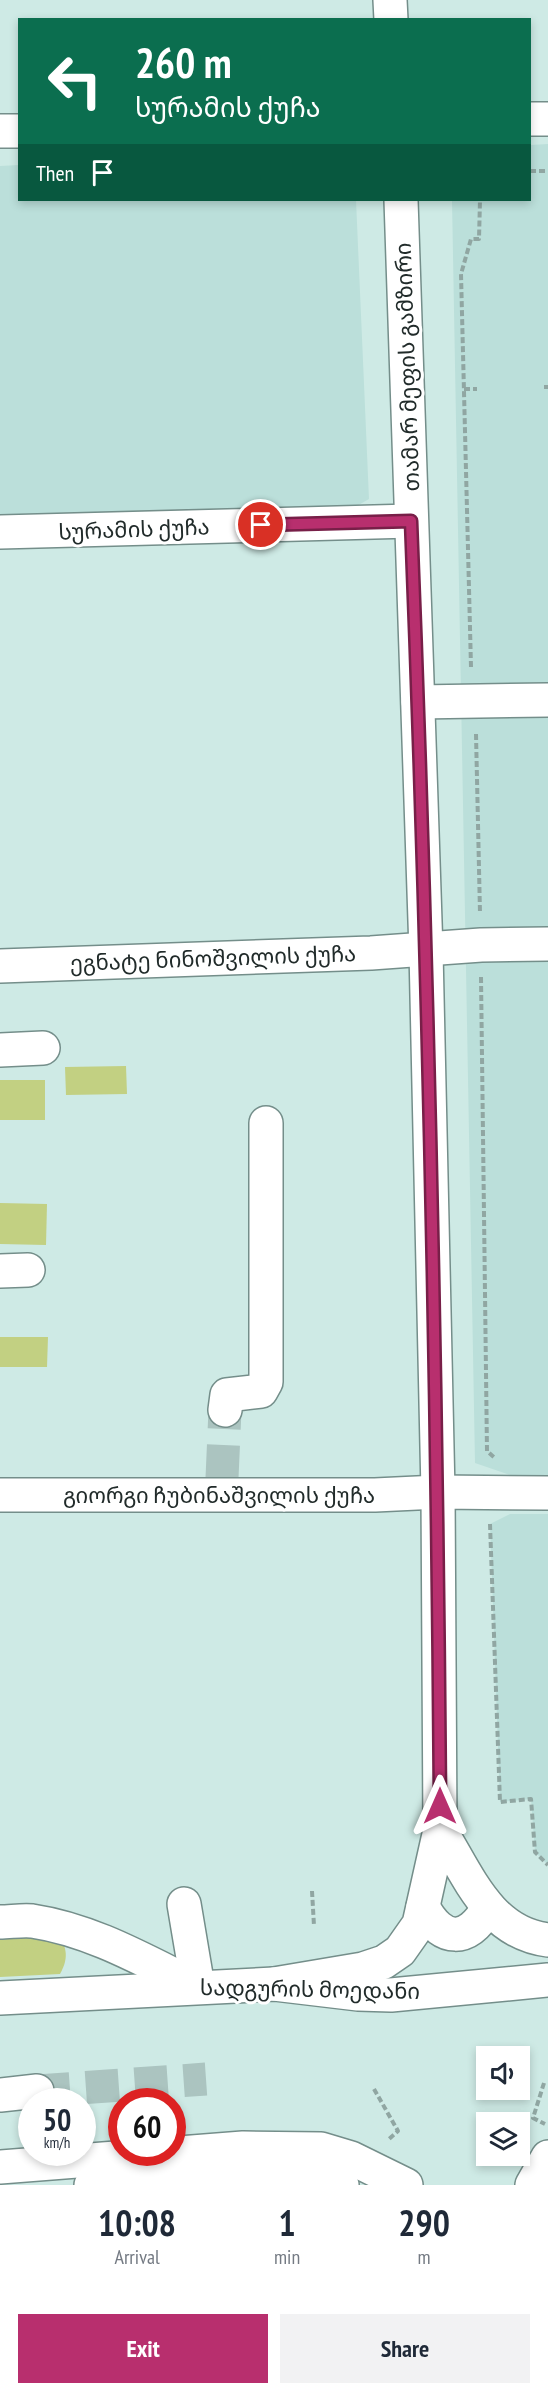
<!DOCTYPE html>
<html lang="en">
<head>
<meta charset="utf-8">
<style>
  :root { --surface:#fff; --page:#f2f2f3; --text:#1f2937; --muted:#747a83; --accent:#b82f6e }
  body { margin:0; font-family:"PT Sans Narrow","Noto Sans Georgian",sans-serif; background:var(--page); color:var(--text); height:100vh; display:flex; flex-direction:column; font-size:22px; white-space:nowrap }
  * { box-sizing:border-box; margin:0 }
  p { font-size:20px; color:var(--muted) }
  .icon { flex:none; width:33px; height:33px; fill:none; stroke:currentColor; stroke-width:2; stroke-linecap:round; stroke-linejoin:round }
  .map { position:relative; height:2185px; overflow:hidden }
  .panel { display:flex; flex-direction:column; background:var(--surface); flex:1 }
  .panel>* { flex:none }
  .guide { position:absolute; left:18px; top:18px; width:513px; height:183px; border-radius:0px; box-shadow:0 3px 9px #0003; background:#0b6e4f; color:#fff; overflow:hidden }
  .fabs { position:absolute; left:476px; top:2046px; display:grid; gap:12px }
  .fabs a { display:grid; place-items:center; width:54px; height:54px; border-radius:0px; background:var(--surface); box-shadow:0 3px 9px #0003; font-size:30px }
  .speed { position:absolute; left:18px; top:2088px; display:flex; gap:12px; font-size:30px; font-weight:700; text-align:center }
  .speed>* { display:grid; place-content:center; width:78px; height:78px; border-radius:50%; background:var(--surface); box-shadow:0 3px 9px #0003; line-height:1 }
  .speed small { font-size:15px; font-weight:400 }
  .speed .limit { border:9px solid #d22; background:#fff; color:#111 }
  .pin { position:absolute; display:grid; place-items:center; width:51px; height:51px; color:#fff; margin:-26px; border:3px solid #fff; border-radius:50%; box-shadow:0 2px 6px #0007 }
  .me { position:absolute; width:66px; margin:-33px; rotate:0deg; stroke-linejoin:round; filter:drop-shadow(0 0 4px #0008) }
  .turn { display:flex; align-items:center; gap:21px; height:126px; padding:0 18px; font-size:27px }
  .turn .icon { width:78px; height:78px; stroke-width:2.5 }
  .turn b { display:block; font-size:42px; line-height:51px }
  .then { display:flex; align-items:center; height:57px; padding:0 18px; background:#0003; gap:12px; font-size:22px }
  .eta { display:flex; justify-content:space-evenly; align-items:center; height:102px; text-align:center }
  .eta b { font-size:36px; font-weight:700; line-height:42px }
  .action { display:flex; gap:12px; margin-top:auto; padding:12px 18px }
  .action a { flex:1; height:69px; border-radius:0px; background:var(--accent); color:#fff; font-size:24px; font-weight:700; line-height:69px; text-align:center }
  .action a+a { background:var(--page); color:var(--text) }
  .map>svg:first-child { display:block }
  .built { fill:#bbdfda }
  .green { fill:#c2d082 }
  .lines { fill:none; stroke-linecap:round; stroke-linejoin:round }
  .minor-tunnel { stroke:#abc4c0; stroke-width:33; stroke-dasharray:33 16; stroke-linecap:butt }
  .minor-casing { stroke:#748e8a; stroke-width:36 }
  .major-casing { stroke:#748e8a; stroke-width:36 }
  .path { stroke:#90a6a2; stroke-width:4; stroke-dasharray:6 3; stroke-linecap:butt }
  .minor { stroke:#fff; stroke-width:33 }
  .major { stroke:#fff; stroke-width:33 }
  .route-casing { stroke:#781f48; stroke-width:15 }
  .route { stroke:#b82f6e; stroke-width:10 }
  .labels { text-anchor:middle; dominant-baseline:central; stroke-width:6; stroke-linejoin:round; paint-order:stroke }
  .street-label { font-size:22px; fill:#212b2a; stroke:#fff }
</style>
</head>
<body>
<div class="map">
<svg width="548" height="2185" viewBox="0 0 548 2185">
  <rect width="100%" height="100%" fill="#ceeae5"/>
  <!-- built -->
  <g class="built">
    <polygon points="548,144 548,1477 513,1476 475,1463 452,200 530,200 530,145"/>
    <polygon points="19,165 20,200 356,200 369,499 355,507 0,518 0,166"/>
    <polygon points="510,1514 548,1514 548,1865 535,1852 531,1799 500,1802 490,1524"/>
  </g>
  <!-- green -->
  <g class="green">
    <polygon points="126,1066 127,1094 66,1095 65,1067"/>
    <rect x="0" y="1080" width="45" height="40"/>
    <polygon points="0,1203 47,1204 46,1245 0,1244"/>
    <polygon points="0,1337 48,1337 47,1367 0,1367"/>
    <path d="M56 1930C66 1946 70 1956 60 1974L0 1977V1932Z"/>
  </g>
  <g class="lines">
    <!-- minor-tunnel -->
    <g class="minor-tunnel">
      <polyline points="222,1478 225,1410"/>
      <polyline points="37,2091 206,2079"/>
    </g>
    <!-- minor casing -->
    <g class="minor-casing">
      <g id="minor">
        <polyline points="0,131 20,131"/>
        <polyline points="0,532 411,521"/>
        <polyline points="418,702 548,700"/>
        <polyline points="0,966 371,953 481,945 548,944"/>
        <polyline points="0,1050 43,1048"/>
        <polyline points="0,1271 28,1270"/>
        <polyline points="225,1410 227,1395 261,1391 266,1382 266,1123"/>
        <polyline points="0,1495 375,1495 438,1492 548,1493"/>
        <polyline points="184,1904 198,1987"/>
        <path d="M0 1922C10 1922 22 1920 32 1921 92 1930 145 1961 198 1987"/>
        <polyline points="0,2095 37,2091"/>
        <polyline points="0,2167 243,2148 321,2149 351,2158 406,2185"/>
        <polyline points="91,2185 286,2172 342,2185"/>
        <polyline points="532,2185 548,2157"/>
      </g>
    </g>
    <!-- major casing -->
    <g class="major-casing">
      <g id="major">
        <polyline points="390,0 391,20"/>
        <polyline points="530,119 548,119"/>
        <path d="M440 1830C468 1875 489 1933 548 1940"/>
        <path d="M423 1907C442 1943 468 1943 488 1908"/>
        <polyline points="274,1984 363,1969 384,1962 400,1951 419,1924 440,1830 438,1492 426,951 401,200"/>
        <polyline points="0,1998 274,1984 358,1994 391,1995 548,1980"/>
      </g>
    </g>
    <!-- path -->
    <g class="path">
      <polyline points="530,171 548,171"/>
      <polyline points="544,387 548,387"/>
      <polyline points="464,389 477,389"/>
      <polyline points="471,667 461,274 471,239 479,239 480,200"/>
      <polyline points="476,734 480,913"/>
      <polyline points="481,977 487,1451 495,1458"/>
      <polyline points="490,1524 500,1802 531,1799 535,1852 548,1865"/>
      <polyline points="312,1891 314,1926"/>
      <polyline points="544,2083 533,2118 545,2124"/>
      <polyline points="374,2089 398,2131 389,2139"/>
    </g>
    <!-- minor -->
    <use href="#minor" class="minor"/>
    <!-- major -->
    <use href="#major" class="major"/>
  </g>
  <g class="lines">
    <!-- route casing -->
    <g class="route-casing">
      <path id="route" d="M261 525 411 521C428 949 437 1378 440 1806"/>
    </g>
    <!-- route -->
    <use href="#route" class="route"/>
  </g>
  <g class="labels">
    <!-- street labels -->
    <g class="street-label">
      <text transform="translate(407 367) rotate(-92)">თამარ მეფის გამზირი</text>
      <text transform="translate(134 529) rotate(-2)">სურამის ქუჩა</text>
      <text transform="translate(213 958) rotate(-2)">ეგნატე ნინოშვილის ქუჩა</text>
      <text x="219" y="1495">გიორგი ჩუბინაშვილის ქუჩა</text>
      <text transform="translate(310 1989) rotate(1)">სადგურის მოედანი</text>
    </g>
  </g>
</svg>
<div class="fabs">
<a><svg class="icon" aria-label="sound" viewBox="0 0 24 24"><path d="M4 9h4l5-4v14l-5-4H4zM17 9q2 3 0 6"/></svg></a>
<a><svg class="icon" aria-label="layers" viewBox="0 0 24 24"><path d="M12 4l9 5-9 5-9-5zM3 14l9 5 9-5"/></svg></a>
</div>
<div class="speed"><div>50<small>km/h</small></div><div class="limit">60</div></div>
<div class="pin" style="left:261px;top:525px;background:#d93025"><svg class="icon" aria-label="arrive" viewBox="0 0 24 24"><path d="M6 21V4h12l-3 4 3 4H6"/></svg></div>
<svg class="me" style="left:440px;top:1806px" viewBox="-20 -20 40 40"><path d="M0-17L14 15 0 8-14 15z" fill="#b82f6e" stroke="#fff" stroke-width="4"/></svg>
<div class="guide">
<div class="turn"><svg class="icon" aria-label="left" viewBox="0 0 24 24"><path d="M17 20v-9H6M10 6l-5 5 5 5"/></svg><div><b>260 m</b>სურამის ქუჩა</div></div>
<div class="then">Then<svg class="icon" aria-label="arrive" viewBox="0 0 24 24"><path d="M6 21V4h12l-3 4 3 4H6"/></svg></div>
</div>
</div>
<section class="panel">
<div class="eta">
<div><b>10:08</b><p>Arrival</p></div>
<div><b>1</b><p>min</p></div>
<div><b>290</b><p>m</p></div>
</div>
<div class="action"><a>Exit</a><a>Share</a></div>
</section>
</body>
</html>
